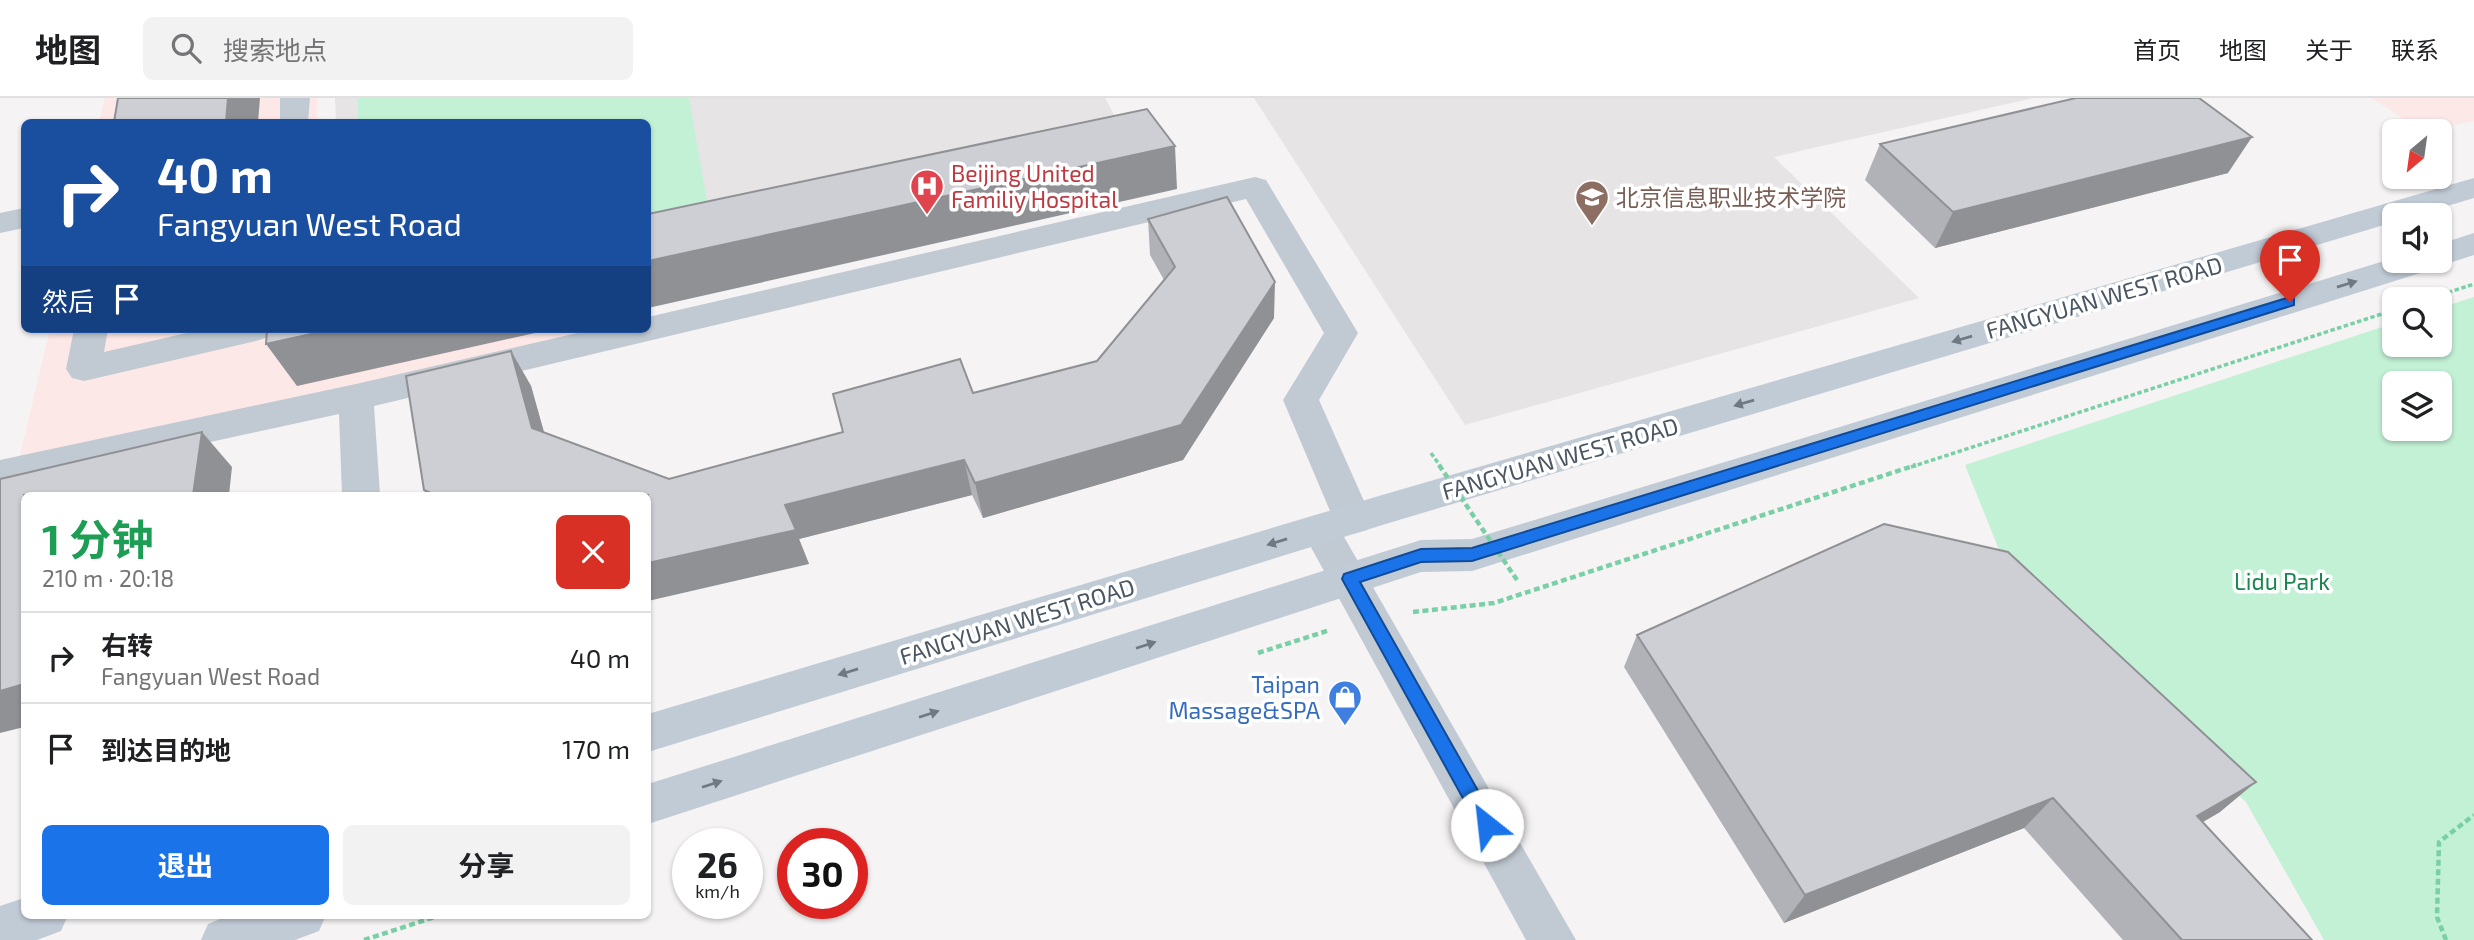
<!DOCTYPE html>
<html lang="zh">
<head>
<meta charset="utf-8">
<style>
  :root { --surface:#fff; --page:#f2f2f2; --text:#202124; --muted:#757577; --line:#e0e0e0; --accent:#1a73e8 }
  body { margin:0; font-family:"Exo 2","Noto Sans SC",sans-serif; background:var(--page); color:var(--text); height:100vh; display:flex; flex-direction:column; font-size:26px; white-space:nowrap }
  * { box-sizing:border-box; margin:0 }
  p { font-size:23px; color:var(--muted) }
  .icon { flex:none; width:38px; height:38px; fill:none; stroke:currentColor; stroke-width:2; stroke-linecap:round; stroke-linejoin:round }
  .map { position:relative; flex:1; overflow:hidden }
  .side { position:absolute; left:21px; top:394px; width:630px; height:427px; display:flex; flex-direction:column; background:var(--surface); border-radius:10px; box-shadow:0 2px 5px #0004 }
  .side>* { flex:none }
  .guide { position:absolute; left:21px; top:21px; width:630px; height:214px; border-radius:10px; box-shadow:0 2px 5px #0004; background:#1a4fa0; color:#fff; overflow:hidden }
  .needle { width:46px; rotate:209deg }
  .tools { position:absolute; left:2382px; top:21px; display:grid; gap:14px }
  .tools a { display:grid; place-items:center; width:70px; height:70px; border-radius:10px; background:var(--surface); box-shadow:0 2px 5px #0004; font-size:35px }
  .speed { position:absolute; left:672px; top:730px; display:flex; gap:14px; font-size:35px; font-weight:700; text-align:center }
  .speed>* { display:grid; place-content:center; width:91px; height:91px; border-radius:50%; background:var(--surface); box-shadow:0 2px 5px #0004; line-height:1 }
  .speed small { font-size:18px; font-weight:400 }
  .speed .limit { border:10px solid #d22; background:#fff; color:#111 }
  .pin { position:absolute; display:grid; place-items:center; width:60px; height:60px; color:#fff; margin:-72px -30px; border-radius:50% 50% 50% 0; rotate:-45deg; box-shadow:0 0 7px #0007 }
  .pin .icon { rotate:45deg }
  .me { position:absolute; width:77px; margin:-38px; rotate:331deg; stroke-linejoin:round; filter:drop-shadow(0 0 5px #0008) }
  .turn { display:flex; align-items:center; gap:24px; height:147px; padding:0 21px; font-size:32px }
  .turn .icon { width:91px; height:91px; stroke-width:2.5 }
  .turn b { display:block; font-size:49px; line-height:60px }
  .then { display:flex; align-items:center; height:66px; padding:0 21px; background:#0003; gap:14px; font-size:26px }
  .round { display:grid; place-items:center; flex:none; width:74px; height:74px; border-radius:10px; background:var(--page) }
  .headline { display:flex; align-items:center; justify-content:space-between; height:119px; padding:0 21px }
  h1 { font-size:42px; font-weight:700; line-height:52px; color:#1e9e55 }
  .primary-button { display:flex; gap:14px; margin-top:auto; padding:14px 21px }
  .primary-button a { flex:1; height:80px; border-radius:10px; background:var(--accent); color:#fff; font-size:28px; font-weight:700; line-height:80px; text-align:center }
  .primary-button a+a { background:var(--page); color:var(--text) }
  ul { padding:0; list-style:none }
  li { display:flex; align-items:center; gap:21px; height:91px; padding:0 21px; border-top:2px solid var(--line) }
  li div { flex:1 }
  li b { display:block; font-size:26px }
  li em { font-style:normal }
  header { display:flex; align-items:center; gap:42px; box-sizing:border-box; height:98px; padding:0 35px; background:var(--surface); border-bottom:2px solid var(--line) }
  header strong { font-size:33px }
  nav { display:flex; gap:38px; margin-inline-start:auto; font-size:24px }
  .search { width:490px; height:63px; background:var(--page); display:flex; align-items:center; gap:18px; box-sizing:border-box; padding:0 24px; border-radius:10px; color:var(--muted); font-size:26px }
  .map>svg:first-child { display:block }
  .education { fill:#e6e4e5 }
  .medical { fill:#fce8e6 }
  .green { fill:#c3f1d5; fill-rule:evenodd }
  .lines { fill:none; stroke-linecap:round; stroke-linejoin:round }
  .path-far1 { stroke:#7ad0a6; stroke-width:3.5; stroke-dasharray:4.5 2.5; stroke-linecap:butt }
  .path { stroke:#7ad0a6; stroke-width:4.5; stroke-dasharray:6 3.5; stroke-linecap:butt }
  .minor { fill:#c1cad2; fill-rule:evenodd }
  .secondary { fill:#c1cbd6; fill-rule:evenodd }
  .path-bridge-far1 { stroke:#7ad0a6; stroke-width:3.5; stroke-dasharray:4.5 2.5; stroke-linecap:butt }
  .path-bridge { stroke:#7ad0a6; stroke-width:4.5; stroke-dasharray:6 3.5; stroke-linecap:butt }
  .wall { fill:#b0b2b7 }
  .shaded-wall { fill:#909195 }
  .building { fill:#cdcfd5; stroke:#909195; stroke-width:2 }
  .oneway { fill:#6e7984 }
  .route { fill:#1a73e8; stroke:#114b97; stroke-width:2 }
  .labels { text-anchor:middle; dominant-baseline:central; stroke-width:7; stroke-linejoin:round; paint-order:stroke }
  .health-label { font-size:23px; fill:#be3a42; stroke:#fff; text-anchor:start }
  .education-label { font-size:23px; fill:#785e54; stroke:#fff; text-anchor:start }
  .street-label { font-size:23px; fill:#4a5661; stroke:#fff }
  .park-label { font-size:23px; fill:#17864f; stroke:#fff }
  .shop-label { font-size:23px; fill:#366cbe; stroke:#fff; text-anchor:end }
</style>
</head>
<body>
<header>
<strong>地图</strong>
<div class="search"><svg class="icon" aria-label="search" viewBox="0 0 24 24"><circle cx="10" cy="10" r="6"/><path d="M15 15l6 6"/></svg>搜索地点</div>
<nav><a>首页</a><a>地图</a><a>关于</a><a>联系</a></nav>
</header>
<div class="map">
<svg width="2474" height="842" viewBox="0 0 2474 842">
  <rect width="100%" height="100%" fill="#f5f3f3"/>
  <!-- education -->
  <g class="education">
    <polygon points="335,0 1105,0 1125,37 648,138 648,24 336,24"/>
    <polygon points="1254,0 2033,0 1774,59 1919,200 1465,327"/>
  </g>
  <!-- medical -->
  <g class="medical">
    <polygon points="105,0 317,0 317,24 99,24"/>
    <polygon points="2372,0 2474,0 2474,23 2422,33"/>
    <polygon points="50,231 600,231 290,303 19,362"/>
  </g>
  <!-- green -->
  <g class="green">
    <polygon points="358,0 689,0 709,114 648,128 648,24 358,24"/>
    <path d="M2474 199V842H2324L2246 704 2018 499 1965 367 2394 225V247H2440V210ZM2394 285H2440V331H2394Z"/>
  </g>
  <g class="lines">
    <!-- path-far1 -->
    <g class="path-far1">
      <polyline points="2428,201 2474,186"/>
      <polyline points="1911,369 2394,212"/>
    </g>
    <!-- path -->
    <g class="path">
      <polyline points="1413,514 1494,505 1916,367"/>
      <polyline points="1258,555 1330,532"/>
      <polyline points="364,842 441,817"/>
      <polyline points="2446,842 2437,819 2439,744 2474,717"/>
    </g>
    <!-- minor -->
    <g class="minor">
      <polygon points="280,0 310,0 308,24 280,24"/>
      <polygon points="1255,79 1266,82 1358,235 1319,302 1372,421 1367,432 1353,436 1340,432 1576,842 1526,842 1301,431 1306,420 1320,416 1333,420 1283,302 1324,235 1246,101 374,308 380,397 342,397 339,316 0,390 0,362 356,286 595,231 648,231 648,219"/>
      <polygon points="24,110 24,130 0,135 0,115"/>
      <polygon points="74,231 108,231 104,254 204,231 273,231 268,239 256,243 84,283 72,280 66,271"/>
    </g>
    <!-- secondary -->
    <g class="secondary">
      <polygon points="2474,80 2474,100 2417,117 2394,117 2394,124 1389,425 648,654 648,616 1389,395"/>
      <polygon points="2474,135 2474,157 2440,168 2435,166 2433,171 1472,473 1421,474 648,726 648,686 1421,442 1472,441 2394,160 2394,163 2440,163 2440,146"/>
      <polygon points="24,800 24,817 68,817 61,833 37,842 0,842 0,808"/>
      <polygon points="230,817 326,817 319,833 295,842 201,842 208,826"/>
    </g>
    <!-- path-bridge-far1 -->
    <polyline class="path-bridge-far1" points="1431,355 1441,369"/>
    <!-- path-bridge -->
    <polyline class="path-bridge" points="1439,367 1517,482"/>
  </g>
  <!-- wall -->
  <g class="wall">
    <polygon points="1880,46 2228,75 1935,150 1865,82"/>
    <polygon points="1148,121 1274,220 1183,362 983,420 972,397 799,441 809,466 648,397 427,397 424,392 511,253 531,288 544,335 669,381 843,334 973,295 1097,263 1164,182 1150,157"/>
    <polygon points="1637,537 2220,714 2203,724 2312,842 2123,842 2024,730 1784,825 1624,569"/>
  </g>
  <!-- shaded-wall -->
  <g class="shaded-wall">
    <polygon points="228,0 260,0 258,24 226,24"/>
    <polygon points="2252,39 2228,75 1935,150 1953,114"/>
    <polygon points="1175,48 1177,91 648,210 648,163"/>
    <polygon points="1275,184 1274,220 1183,362 983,420 975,385"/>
    <polygon points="334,231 553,231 297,288 266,246"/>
    <polygon points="511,253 531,288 553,366 532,330"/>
    <polygon points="202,334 232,369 229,397 193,397"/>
    <polygon points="964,362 972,397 799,441 809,466 648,503 648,465 785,407"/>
    <polygon points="24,586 24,629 0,635 0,593"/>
    <polygon points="2256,684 2220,714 2163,747 2197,718"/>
    <polygon points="2053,700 2024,730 1784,825 1805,797"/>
  </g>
  <!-- building -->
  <g class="building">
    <polygon points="118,0 228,0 226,24 114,24"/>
    <polygon points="2076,0 2199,0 2252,39 1953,114 1880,46"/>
    <polygon points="1147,11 1175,48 648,163 648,116"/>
    <polygon points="1227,99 1275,184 1181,327 975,385 964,362 785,407 796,432 648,465 648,397 435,397 424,392 406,278 511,253 532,330 669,381 843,334 833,296 960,261 973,295 1097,263 1175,169 1148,121"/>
    <polygon points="267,231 334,231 266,246"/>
    <polygon points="202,334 193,397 24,397 24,586 0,593 0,381"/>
    <polygon points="1884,426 2008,454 2256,684 2197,718 2312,842 2182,842 2053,700 1805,797 1637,537"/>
  </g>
  <!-- one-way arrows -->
  <defs><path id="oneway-solid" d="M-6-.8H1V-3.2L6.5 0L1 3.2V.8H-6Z" transform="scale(1.75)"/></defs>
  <g class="oneway">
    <use href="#oneway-solid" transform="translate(2347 186) rotate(-17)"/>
    <use href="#oneway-solid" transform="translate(1962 241) rotate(164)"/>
    <use href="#oneway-solid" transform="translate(1744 305) rotate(164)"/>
    <use href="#oneway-solid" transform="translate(1277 444) rotate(163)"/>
    <use href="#oneway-solid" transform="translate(1146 547) rotate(-18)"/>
    <use href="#oneway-solid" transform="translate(848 574) rotate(163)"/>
    <use href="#oneway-solid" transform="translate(929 616) rotate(-18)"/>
    <use href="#oneway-solid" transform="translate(712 686) rotate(-18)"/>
  </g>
  <!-- route -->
  <polygon class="route" points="2290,199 2294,200 2294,207 1472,463 1421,464 1360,484 1494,721 1497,727 1494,733 1487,735 1481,733 1342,481 1344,476 1421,451 1472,450"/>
  <!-- icons -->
  <defs>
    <g id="hospital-pin" transform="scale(1.75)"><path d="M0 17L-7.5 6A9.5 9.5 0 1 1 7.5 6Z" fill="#e0444e" stroke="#fff"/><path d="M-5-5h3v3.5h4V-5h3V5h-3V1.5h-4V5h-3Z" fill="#fff"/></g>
    <g id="university-pin" transform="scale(1.75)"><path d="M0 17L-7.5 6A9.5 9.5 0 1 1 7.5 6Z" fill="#8d6e63" stroke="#fff"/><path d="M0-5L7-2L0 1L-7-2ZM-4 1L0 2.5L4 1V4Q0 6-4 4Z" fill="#fff"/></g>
    <g id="shop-pin" transform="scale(1.75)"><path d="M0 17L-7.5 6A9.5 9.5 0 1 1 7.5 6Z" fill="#3f7fe0" stroke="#fff"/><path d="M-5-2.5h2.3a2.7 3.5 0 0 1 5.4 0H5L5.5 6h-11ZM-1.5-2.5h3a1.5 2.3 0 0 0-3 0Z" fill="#fff"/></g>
  </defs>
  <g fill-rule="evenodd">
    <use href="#hospital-pin" x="927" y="88"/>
    <use href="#university-pin" x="1592" y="99"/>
    <use href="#shop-pin" x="1345" y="599"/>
  </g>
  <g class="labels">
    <!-- health labels -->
    <g class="health-label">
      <text x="951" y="75">Beijing United<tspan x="951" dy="26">Familiy Hospital</tspan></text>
    </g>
    <!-- education labels -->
    <g class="education-label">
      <text x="1616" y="99">北京信息职业技术学院</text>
    </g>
    <!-- street labels -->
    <g class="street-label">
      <text transform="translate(2104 199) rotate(-16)">FANGYUAN WEST ROAD</text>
      <text transform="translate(1560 360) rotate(-16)">FANGYUAN WEST ROAD</text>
      <text transform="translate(1017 523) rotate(-17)">FANGYUAN WEST ROAD</text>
    </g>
    <!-- park labels -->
    <g class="park-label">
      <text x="2282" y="483">Lidu Park</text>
    </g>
    <!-- shop labels -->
    <g class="shop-label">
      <text x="1320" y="586">Taipan<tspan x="1320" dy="26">Massage&amp;SPA</tspan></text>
    </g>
  </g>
</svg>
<div class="tools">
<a><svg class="needle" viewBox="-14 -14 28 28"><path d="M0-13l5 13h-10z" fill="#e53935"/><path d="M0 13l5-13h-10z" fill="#757577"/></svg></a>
<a><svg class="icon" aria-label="sound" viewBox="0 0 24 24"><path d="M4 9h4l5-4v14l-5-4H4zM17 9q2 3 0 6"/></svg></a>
<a><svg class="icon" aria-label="search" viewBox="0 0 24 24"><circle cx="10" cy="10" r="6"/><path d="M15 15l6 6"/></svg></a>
<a><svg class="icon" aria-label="layers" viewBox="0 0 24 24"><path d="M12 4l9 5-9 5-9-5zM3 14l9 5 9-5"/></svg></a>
</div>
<div class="speed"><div>26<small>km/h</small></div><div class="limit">30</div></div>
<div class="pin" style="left:2290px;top:204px;background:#d93025"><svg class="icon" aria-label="arrive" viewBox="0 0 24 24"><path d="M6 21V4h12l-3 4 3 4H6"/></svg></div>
<svg class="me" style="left:1487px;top:727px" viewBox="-20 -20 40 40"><circle r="19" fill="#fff"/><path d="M0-13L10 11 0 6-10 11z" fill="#1a73e8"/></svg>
<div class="guide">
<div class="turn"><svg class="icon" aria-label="right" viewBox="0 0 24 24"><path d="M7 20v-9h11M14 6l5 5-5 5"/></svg><div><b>40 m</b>Fangyuan West Road</div></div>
<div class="then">然后<svg class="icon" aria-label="arrive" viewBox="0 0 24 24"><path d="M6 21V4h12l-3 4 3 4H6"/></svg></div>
</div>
<section class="side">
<div class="headline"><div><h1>1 分钟</h1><p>210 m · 20:18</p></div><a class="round" style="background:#d93025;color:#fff"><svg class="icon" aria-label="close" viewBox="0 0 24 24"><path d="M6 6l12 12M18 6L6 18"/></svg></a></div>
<ul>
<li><svg class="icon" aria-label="right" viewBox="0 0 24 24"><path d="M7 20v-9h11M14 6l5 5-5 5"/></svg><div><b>右转</b><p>Fangyuan West Road</p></div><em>40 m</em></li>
<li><svg class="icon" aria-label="arrive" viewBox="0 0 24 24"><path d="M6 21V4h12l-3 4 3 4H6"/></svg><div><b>到达目的地</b></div><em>170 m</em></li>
</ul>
<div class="primary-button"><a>退出</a><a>分享</a></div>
</section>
</div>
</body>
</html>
